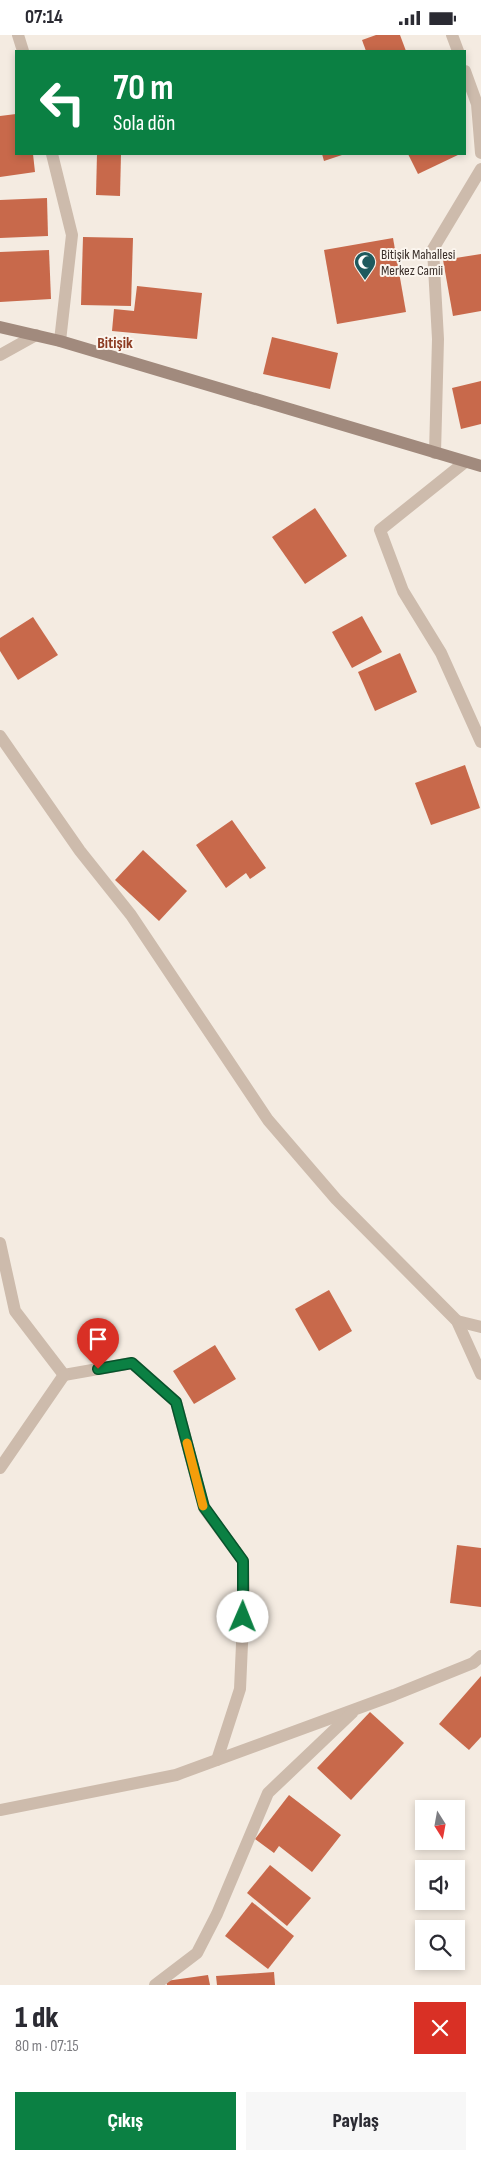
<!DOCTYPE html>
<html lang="tr">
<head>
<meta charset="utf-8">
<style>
  :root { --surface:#fff; --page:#f7f7f7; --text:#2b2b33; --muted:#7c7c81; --accent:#0b8043 }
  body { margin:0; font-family:"Sofia Sans Condensed",sans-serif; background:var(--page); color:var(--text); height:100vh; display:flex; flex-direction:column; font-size:19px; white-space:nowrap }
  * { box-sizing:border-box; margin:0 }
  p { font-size:16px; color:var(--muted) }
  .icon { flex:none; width:28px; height:28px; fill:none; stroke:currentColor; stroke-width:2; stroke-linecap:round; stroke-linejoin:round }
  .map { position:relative; height:1950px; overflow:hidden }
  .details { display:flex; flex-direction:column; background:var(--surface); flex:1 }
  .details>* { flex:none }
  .guide { position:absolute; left:15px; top:15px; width:451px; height:105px; border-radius:0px; box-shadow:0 2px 8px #0003; background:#0b8043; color:#fff; overflow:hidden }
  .needle { width:32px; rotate:169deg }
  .controls { position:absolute; left:415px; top:1765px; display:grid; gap:10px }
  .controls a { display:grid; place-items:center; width:50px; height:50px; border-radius:0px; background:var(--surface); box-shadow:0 2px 8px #0003; font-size:25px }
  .pin { position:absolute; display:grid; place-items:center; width:42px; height:42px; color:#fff; margin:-51px -21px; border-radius:50% 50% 50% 0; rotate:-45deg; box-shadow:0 0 5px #0007 }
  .pin .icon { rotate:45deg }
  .me { position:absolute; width:55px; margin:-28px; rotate:1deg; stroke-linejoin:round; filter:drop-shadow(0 0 4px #0008) }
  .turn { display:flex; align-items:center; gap:18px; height:105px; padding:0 15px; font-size:22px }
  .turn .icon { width:65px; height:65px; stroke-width:2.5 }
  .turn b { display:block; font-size:35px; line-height:42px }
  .round { display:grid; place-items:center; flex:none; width:52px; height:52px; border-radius:0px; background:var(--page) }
  .head { display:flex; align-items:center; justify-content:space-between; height:85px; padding:0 15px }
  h1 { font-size:30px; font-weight:800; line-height:38px }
  .button { display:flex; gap:10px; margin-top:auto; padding:10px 15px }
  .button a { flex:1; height:58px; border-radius:0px; background:var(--accent); color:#fff; font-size:20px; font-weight:800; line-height:58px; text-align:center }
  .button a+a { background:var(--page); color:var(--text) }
  .status { display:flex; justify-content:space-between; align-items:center; height:35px; padding:0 25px; background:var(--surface); direction:ltr }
  .status svg { height:14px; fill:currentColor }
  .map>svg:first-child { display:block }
  .building { fill:#c8694b }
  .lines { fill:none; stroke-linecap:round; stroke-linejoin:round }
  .street { stroke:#cdbbac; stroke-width:12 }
  .secondary { stroke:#a18a7d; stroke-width:12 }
  .route-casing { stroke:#07532c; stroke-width:12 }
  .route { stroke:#0b8043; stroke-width:9 }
  .slow { stroke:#f59e0b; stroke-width:9 }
  .labels { text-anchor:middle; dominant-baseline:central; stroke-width:4; stroke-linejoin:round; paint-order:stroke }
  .poi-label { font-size:14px; fill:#3b302b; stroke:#fbf5ee; text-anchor:start }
  .quarter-label { font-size:16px; font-weight:bold; fill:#8c3b22; stroke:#fbf5ee }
</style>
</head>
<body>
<div class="status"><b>07:14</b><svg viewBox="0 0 49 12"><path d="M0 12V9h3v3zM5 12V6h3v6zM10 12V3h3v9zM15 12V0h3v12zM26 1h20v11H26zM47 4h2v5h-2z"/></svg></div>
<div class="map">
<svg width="481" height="1950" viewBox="0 0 481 1950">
  <rect width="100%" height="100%" fill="#f4ebe1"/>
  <!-- building -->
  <g class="building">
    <polygon points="376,0 400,0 406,16 366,16 362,5"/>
    <polygon points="16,79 16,119 33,119 35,137 0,142 0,81"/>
    <polygon points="97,119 121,119 120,161 96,160"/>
    <polygon points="322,119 345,119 324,126"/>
    <polygon points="408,119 460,119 418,139"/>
    <polygon points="47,163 48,201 0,203 0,165"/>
    <polygon points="83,202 133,203 131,271 81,270"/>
    <polygon points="393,203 406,277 337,289 324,215"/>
    <polygon points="49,215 51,264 0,267 0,217"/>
    <polygon points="481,219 481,276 453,281 443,225"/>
    <polygon points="137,251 202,258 197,304 112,296 114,274 134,276"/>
    <polygon points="272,302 338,318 330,354 263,339"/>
    <polygon points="481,346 481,389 461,394 452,353"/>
    <polygon points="315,473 347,521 305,549 272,502"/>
    <polygon points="362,581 382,617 352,633 332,597"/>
    <polygon points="33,582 58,620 18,645 0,616 0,603"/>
    <polygon points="400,618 417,657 375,676 358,637"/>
    <polygon points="465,730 480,773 431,790 415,748"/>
    <polygon points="232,785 266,833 250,844 246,838 226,853 196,810"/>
    <polygon points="143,815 187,856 159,886 115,845"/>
    <polygon points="329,1255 352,1296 319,1316 295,1274"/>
    <polygon points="215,1310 236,1344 194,1369 173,1336"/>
    <polygon points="457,1510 481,1513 481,1572 450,1568"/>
    <polygon points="481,1641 481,1702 469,1715 439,1689"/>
    <polygon points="370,1677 404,1708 351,1765 317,1733"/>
    <polygon points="289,1760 341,1800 312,1837 279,1811 274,1818 255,1804"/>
    <polygon points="270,1830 311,1863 287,1891 247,1858"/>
    <polygon points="252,1867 294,1901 268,1934 225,1901"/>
    <polygon points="274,1937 275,1950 217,1950 216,1941"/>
    <polygon points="208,1940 210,1950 167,1950 166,1946"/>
  </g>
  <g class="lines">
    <!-- street -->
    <g class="street">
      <polyline points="18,0 23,16"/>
      <polyline points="452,0 458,16"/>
      <polyline points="465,36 477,69 481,118"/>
      <polyline points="52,119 72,200 60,306"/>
      <polyline points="0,320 36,300"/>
      <polyline points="435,418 438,304 433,214 481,134"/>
      <polyline points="465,427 380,495 403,556 441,618 481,707"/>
      <polyline points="0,701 80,816 131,880 268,1085 336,1164 457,1286 481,1339"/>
      <polyline points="0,1208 15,1276 64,1340 132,1328 176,1367 204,1473 243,1526 244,1564 240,1654 217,1725"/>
      <polyline points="457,1286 481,1292"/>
      <polyline points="0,1433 64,1340"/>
      <polyline points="0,1775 176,1740 394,1660 473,1628 481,1621"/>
      <polyline points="155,1950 197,1918 217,1879 268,1758 352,1678"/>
    </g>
    <!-- secondary -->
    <polyline class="secondary" points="0,292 60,306 481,431"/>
  </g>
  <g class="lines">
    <!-- route casing -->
    <g class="route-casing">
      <polyline id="route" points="98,1334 132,1328 176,1367 204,1472 243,1526 243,1582"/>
    </g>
    <!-- route -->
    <use href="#route" class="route"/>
    <!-- slow -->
    <polyline class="slow" points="187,1408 203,1471"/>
  </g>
  <!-- icons -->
  <defs>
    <g id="mosque-pin" transform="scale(1.125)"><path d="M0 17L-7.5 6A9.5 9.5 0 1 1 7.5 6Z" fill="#1f5a5e" stroke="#fbf5ee"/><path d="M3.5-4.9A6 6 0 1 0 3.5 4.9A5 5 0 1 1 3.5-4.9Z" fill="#fff"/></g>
  </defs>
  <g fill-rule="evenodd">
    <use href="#mosque-pin" x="365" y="227"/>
  </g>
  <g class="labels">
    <!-- poi labels -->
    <g class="poi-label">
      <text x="381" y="219">Bitişik Mahallesi<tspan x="381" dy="16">Merkez Camii</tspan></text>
    </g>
    <!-- quarter labels -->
    <g class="quarter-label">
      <text x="115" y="308">Bitişik</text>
    </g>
  </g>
</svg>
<div class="controls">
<a><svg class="needle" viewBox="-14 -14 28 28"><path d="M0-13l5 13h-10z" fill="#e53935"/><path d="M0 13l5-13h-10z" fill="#7c7c81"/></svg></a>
<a><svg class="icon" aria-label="sound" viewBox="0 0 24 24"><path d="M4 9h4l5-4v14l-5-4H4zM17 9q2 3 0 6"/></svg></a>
<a><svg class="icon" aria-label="search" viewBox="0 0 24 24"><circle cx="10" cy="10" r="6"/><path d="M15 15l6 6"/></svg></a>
</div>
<div class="pin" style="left:98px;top:1334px;background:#d93025"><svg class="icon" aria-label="arrive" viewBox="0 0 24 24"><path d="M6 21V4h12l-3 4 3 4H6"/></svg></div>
<svg class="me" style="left:243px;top:1582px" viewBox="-20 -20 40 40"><circle r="19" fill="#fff"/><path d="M0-13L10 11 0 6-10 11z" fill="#0b8043"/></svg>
<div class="guide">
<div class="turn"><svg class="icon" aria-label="left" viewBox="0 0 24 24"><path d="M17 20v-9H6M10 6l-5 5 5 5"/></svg><div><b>70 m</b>Sola dön</div></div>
</div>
</div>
<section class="details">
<div class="head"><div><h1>1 dk</h1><p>80 m · 07:15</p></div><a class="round" style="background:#d93025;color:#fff"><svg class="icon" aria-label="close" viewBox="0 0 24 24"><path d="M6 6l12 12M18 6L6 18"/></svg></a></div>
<div class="button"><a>Çıkış</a><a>Paylaş</a></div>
</section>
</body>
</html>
